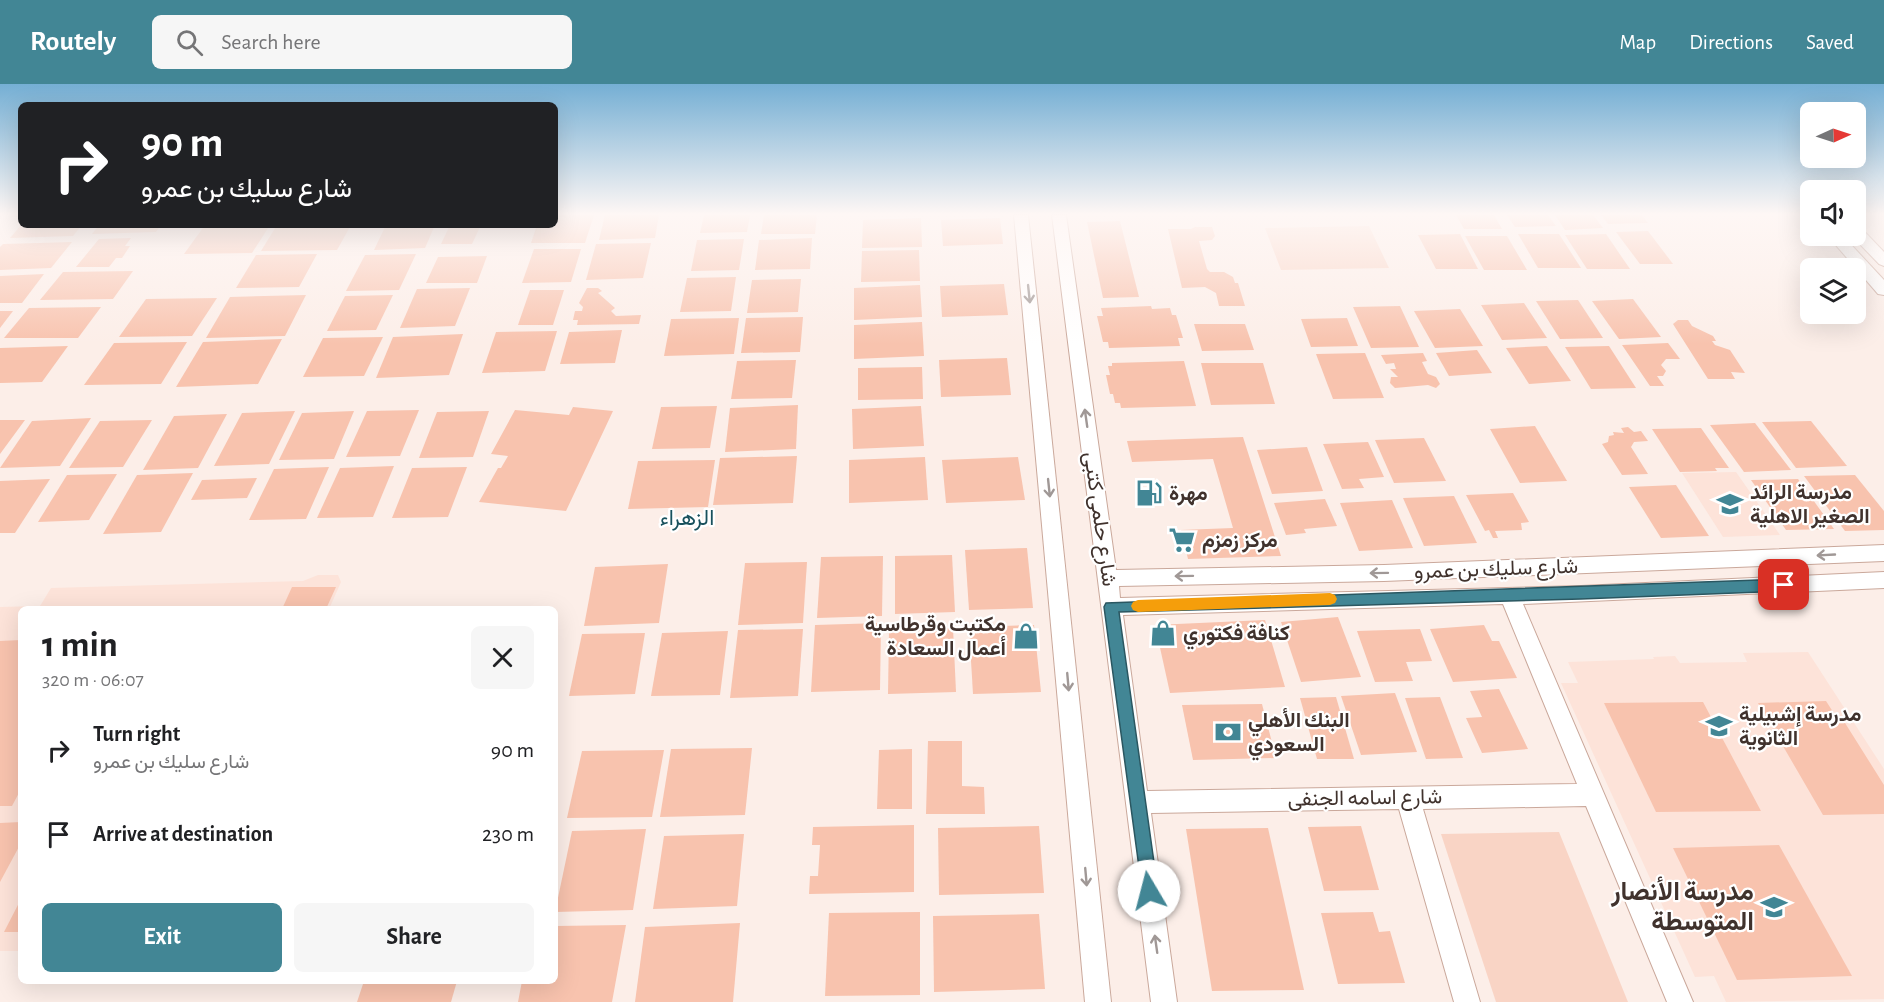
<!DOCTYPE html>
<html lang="en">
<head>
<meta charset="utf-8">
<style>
  :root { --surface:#fff; --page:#f6f6f6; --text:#202124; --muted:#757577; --accent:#428695 }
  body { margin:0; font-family:"Alegreya Sans",Vazirmatn,sans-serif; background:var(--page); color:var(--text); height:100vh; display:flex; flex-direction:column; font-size:22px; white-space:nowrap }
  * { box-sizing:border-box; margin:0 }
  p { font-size:20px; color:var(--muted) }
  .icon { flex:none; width:33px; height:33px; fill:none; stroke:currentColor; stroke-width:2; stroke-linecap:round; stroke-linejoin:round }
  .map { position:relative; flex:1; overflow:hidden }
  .sheet { position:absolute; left:18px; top:522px; width:540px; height:378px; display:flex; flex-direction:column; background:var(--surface); border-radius:9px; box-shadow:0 6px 24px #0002 }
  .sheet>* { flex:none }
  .top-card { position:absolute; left:18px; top:18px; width:540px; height:126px; border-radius:9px; box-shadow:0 6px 24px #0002; background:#202124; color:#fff; overflow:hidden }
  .needle { width:39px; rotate:87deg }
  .tools { position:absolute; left:1800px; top:18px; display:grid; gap:12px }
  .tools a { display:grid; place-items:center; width:66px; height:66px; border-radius:9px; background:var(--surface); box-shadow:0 6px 24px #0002; font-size:30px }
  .pin { position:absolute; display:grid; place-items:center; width:51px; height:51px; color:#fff; margin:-26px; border-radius:12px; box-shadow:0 3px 9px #0006 }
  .me { position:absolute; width:66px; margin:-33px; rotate:352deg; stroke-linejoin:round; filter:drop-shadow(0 0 4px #0008) }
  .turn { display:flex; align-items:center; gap:21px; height:126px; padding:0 24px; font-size:27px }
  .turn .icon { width:78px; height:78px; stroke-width:2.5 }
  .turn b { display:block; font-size:42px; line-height:51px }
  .round { display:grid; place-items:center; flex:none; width:63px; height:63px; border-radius:9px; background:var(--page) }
  .head { display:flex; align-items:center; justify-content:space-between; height:102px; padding:0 24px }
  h1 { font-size:36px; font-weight:600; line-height:45px }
  .button { display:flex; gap:12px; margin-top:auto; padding:12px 24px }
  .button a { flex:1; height:69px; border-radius:9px; background:var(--accent); color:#fff; font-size:24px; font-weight:600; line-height:69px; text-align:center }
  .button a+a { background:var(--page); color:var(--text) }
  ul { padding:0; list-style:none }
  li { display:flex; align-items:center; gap:18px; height:84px; padding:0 24px }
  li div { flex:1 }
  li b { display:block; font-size:22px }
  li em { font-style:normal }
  header { display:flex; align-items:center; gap:36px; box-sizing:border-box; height:84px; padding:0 30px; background:var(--accent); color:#fff }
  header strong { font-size:28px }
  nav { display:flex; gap:33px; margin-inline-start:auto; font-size:21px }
  .search { width:420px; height:54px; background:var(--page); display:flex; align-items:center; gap:15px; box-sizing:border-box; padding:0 21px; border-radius:9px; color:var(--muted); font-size:22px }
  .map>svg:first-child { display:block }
  .built { fill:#fde3d9 }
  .green { fill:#f9d4c5 }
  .building { fill:#f8c3ae }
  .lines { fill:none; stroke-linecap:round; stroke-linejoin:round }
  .minor-casing { stroke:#caa89b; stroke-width:2 }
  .minor { fill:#fff; fill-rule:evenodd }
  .oneway { stroke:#a09896 }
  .route { fill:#428695; stroke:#2b5761; stroke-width:1.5 }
  .slow { fill:#f59e0b }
  .labels { text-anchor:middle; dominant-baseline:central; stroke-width:4.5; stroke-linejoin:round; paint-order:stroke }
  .poi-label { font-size:21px; font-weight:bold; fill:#40322d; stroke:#fff; text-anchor:start }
  .street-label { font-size:21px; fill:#40322d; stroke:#fff }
  .neighbourhood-label { font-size:22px; fill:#19515d; stroke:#fff }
  .near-poi-label { font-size:26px; font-weight:bold; fill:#40322d; stroke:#fff; text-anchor:end }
</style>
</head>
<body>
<header>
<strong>Routely</strong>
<div class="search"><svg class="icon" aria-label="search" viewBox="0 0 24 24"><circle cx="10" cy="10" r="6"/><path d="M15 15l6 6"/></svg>Search here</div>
<nav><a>Map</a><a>Directions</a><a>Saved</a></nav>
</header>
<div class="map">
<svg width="1884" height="918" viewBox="0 0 1884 918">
  <rect width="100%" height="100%" fill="#fceee8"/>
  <!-- built -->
  <g class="built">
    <polygon points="1736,388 1780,451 1723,453 1682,389"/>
    <polygon points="318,491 338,491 341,498 329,525 21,525 21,867 0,867 0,523 40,522 51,504 303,497"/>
    <polygon points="1808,568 1884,685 1884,915 1726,918 1714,892 1695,893 1561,599 1578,599 1568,578 1654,575 1653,573 1675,572 1680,579 1747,578 1743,569"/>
  </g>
  <!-- green -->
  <g class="green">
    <polygon points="1369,142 1389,184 1281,186 1265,144"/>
    <polygon points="1559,748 1628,918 1496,918 1441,750"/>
  </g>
  <!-- building -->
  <g class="building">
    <polygon points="555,131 594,131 585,159 531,159 537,141 555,141"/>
    <polygon points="605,131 659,131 655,154 599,156"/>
    <polygon points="704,131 750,131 747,148 700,149"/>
    <polygon points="764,131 817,131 815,150 761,150"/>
    <polygon points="1456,131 1494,131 1502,145 1464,145"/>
    <polygon points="1507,131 1548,131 1556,142 1515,143"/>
    <polygon points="1555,131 1593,131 1603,144 1565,146"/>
    <polygon points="1601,131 1642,131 1648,139 1608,140"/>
    <polygon points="921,134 922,163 862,164 863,136"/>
    <polygon points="1000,134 1003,160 943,162 941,136"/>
    <polygon points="1120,137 1139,213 1103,214 1087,138"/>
    <polygon points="21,141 82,141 73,152 10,154"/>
    <polygon points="99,141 161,141 156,148 92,150"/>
    <polygon points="205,141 270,141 252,169 184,170"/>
    <polygon points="277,141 351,141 337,166 261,167"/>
    <polygon points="386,141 435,141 425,164 374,166"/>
    <polygon points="450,141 481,141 472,160 441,160"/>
    <polygon points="1195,143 1212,143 1215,152 1212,156 1199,157 1207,185 1210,188 1224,188 1233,193 1235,199 1238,199 1245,222 1219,222 1216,209 1205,203 1182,204 1168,145 1191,145"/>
    <polygon points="1648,147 1673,180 1640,180 1616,148"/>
    <polygon points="1460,150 1478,185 1436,185 1418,151"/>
    <polygon points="1518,150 1559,150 1581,184 1538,184"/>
    <polygon points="1606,150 1630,185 1587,185 1565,151"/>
    <polygon points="1465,152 1507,152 1527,186 1484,186"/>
    <polygon points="131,154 125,162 130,162 122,174 116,174 109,183 76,183 99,155"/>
    <polygon points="812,154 810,185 755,186 759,156"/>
    <polygon points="744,155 739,186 691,187 697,156"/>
    <polygon points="72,158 51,184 0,186 0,163 3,160"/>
    <polygon points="651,159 643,194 586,196 596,160"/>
    <polygon points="534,165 581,165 571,198 522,199"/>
    <polygon points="919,166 920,197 861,198 862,167"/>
    <polygon points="317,170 299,203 236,204 256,171"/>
    <polygon points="416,170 399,206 346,207 365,171"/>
    <polygon points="487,172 477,199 426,199 438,173"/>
    <polygon points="133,187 113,215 40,216 63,188"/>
    <polygon points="44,190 22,219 0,219 0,192"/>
    <polygon points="736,193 731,227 680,228 687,194"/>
    <polygon points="801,195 798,228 747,229 752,196"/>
    <polygon points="1004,200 1008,231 942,233 940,202"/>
    <polygon points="920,201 922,233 854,236 854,204"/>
    <polygon points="470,204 455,242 400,244 417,205"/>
    <polygon points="587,204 598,204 602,207 598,209 615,224 611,227 616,232 641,231 639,240 577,241 578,236 573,236 575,227 582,227 583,223 579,219"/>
    <polygon points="530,206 564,206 553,241 518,241"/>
    <polygon points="306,211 285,252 206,254 230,213"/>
    <polygon points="393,211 376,246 327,247 345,212"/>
    <polygon points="217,214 192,252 119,253 146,215"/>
    <polygon points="1633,215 1661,253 1619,255 1592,217"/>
    <polygon points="1578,216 1603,254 1560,255 1536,217"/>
    <polygon points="1524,219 1547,254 1502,256 1481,221"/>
    <polygon points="1151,222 1152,225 1170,224 1172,231 1176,231 1183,254 1178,254 1180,262 1109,264 1108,258 1103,258 1097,232 1103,232 1101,224"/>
    <polygon points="1400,222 1419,263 1371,264 1353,223"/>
    <polygon points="101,223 78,254 4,254 29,224"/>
    <polygon points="1460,225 1483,262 1435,264 1414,227"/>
    <polygon points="0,227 13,227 0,244"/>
    <polygon points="803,233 800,268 741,269 746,234"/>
    <polygon points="739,234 734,270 664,272 671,235"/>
    <polygon points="1347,234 1358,262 1311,263 1301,235"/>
    <polygon points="1678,236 1688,236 1692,242 1713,252 1716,257 1712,257 1715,261 1730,266 1745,289 1731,288 1735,295 1708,295 1673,240"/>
    <polygon points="922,238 924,272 854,275 854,241"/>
    <polygon points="1194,240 1245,240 1254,266 1202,267"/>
    <polygon points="622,246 615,279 560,280 569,248"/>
    <polygon points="557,247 545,287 482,289 496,248"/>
    <polygon points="463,250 449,291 376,294 393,253"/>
    <polygon points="383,253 364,292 303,293 323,254"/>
    <polygon points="282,255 258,300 176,303 203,258"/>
    <polygon points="187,258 161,300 84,301 114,259"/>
    <polygon points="1668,259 1680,275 1666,275 1661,281 1666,287 1663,292 1657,292 1664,302 1650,302 1622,261"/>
    <polygon points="68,262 42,298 0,299 0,264"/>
    <polygon points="1547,262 1571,297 1529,300 1506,264"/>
    <polygon points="1609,262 1636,304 1591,305 1565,263"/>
    <polygon points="1477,266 1492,289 1449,292 1436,269"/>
    <polygon points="1365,269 1384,314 1333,315 1316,270"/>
    <polygon points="1423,269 1427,277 1422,278 1428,290 1436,293 1440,300 1436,304 1428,301 1395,304 1390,299 1391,293 1398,293 1390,285 1396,285 1394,279 1386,280 1381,271"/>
    <polygon points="1007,274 1011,311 941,313 939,276"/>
    <polygon points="796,276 792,314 731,315 737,277"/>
    <polygon points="1184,277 1196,322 1121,324 1120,319 1115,319 1113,310 1110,310 1106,291 1110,291 1108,282 1112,282 1112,279"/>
    <polygon points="1201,279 1263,279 1275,320 1211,321"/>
    <polygon points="922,283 923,315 858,316 858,284"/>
    <polygon points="798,321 796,365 725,368 730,324"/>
    <polygon points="717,322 710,364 652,365 661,323"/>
    <polygon points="921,322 924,362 853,365 852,325"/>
    <polygon points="573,323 613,327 566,427 479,418 498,384 501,384 508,372 491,370 515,326 569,331"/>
    <polygon points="419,326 400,372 346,373 367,327"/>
    <polygon points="295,327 269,380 214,382 242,329"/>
    <polygon points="354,327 334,375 279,376 302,329"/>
    <polygon points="489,327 473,373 419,374 437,328"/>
    <polygon points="227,330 198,384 143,386 174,332"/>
    <polygon points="91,334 60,382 0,384 32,337"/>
    <polygon points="0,336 25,336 0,370"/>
    <polygon points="152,336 123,383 69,384 100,337"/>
    <polygon points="1811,337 1847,382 1796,384 1762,338"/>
    <polygon points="1755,339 1791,386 1744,388 1710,341"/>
    <polygon points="1535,342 1567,397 1520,399 1490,345"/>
    <polygon points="1628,343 1634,348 1641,347 1648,357 1634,358 1631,363 1648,390 1622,391 1602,360 1608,358 1609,352 1614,351 1613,348 1624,349 1621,344"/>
    <polygon points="1701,344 1729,384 1715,384 1717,387 1680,388 1652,345"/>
    <polygon points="1243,353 1281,472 1188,475 1181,446 1233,444 1213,375 1132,378 1127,357"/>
    <polygon points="1424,354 1446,397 1394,399 1375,356"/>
    <polygon points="1368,358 1384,393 1359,395 1364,404 1342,405 1323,360"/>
    <polygon points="1307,363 1323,407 1272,410 1257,366"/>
    <polygon points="797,372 793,419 713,421 720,374"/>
    <polygon points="925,373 928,416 849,419 849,376"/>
    <polygon points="1018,373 1025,416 946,419 942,376"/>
    <polygon points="715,376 708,423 628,425 638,377"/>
    <polygon points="394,382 373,433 317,434 340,384"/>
    <polygon points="329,383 306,435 249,436 274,385"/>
    <polygon points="467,383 448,433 392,434 412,384"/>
    <polygon points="193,389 161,448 103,450 137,391"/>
    <polygon points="117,390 89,436 38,438 67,391"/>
    <polygon points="1855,391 1884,427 1884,446 1845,447 1804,392"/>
    <polygon points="257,394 247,414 191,416 202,396"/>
    <polygon points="50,395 15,449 0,449 0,397"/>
    <polygon points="1798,395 1834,445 1786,446 1751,396"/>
    <polygon points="1676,401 1709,452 1661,454 1629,403"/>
    <polygon points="1513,409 1529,438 1521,439 1522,446 1495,447 1498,454 1493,454 1489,446 1485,447 1466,411"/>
    <polygon points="1454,412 1477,459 1424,462 1403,414"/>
    <polygon points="1325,415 1337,442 1304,445 1306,449 1286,451 1274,419"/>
    <polygon points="1392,416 1413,464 1359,467 1340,419"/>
    <polygon points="1027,464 1033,524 969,526 965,466"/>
    <polygon points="952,471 955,528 895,530 895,472"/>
    <polygon points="883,472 882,532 817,534 821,473"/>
    <polygon points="807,478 803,539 738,541 745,479"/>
    <polygon points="668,480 659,539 584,542 595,483"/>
    <polygon points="292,503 336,503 326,525 282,525"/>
    <polygon points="1338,533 1361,593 1301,598 1281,538"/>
    <polygon points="1265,536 1285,603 1170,609 1155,541"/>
    <polygon points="881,539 880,606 811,608 815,541"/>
    <polygon points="1034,541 1041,608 973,610 969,543"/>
    <polygon points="1484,541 1492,557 1499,557 1517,594 1453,598 1430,545"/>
    <polygon points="953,544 956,608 888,610 889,546"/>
    <polygon points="803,545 798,612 730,614 738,546"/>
    <polygon points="1420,545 1432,577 1406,578 1413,597 1375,598 1357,547"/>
    <polygon points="728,547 720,611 651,612 662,549"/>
    <polygon points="645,549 635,610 569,612 582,550"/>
    <polygon points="21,556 21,705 12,722 0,722 0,557"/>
    <polygon points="1499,605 1528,665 1482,669 1466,634 1482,633 1470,607"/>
    <polygon points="1395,609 1417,668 1361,671 1341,612"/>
    <polygon points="1336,613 1354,675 1317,675 1300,614"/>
    <polygon points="1440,613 1463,674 1426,675 1405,614"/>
    <polygon points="1826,617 1835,631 1840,631 1884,701 1884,730 1823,731 1758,619"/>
    <polygon points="1703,618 1761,727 1656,728 1604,619"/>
    <polygon points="1262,620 1276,674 1193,676 1182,621"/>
    <polygon points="928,657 962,657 962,702 984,703 985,730 926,730"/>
    <polygon points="752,664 745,731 660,733 671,665"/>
    <polygon points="912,665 912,725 877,725 879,666"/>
    <polygon points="664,666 652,733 567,734 582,667"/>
    <polygon points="21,738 21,759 0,798 0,739"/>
    <polygon points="914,741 914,808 809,810 810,792 818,792 820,761 812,761 813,743"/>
    <polygon points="1039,742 1044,809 939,811 938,744"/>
    <polygon points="1361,742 1379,806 1324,807 1308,743"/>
    <polygon points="1268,744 1304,906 1212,907 1186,745"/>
    <polygon points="646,745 633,826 555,828 572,747"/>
    <polygon points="744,750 737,822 653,825 664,752"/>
    <polygon points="1779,761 1852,892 1737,896 1673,764"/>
    <polygon points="21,815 21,848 4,848"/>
    <polygon points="920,828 920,911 825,912 829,829"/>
    <polygon points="1373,828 1379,848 1390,847 1405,899 1338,900 1321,829"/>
    <polygon points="1039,830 1045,905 934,908 933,832"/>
    <polygon points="740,839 733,918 635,918 645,843"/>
    <polygon points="626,841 612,918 518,918 522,897 555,897 555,842"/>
    <polygon points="364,897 457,897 451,918 357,918"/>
  </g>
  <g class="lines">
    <!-- minor casing -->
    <g class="minor-casing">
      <g id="minor">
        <polygon points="1014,131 1028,131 1111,918 1085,918"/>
        <path d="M1052 131H1066L1116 486 1384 481 1884 461V477L1384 497 1119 502 1120 514 1581 502 1884 488V504L1523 520 1693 918H1667L1586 722 1423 725 1480 918H1454L1399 725 1151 729 1177 918H1151ZM1503 520 1577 700 1147 707 1123 531Z"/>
        <polygon points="1856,143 1861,144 1884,168 1884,182 1879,180 1852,152 1856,152"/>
        <polygon points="1828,152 1843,152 1884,196 1884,211 1878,210"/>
      </g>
    </g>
    <!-- minor -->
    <use href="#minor" class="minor"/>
  </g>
  <!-- one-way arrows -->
  <defs><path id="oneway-shaft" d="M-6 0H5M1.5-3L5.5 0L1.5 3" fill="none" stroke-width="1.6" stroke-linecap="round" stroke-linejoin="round" transform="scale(1.5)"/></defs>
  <g class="oneway">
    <use href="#oneway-shaft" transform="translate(1029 210) rotate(84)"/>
    <use href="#oneway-shaft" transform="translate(1086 334) rotate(-98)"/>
    <use href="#oneway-shaft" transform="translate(1049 404) rotate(84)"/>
    <use href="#oneway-shaft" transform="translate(1826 471) rotate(177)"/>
    <use href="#oneway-shaft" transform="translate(1379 489) rotate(179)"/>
    <use href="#oneway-shaft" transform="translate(1184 492) rotate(179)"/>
    <use href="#oneway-shaft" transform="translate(1068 598) rotate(85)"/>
    <use href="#oneway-shaft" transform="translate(1086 793) rotate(85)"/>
    <use href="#oneway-shaft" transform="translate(1156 860) rotate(-98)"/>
  </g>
  <!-- sky -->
  <linearGradient id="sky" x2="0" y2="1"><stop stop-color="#75afd4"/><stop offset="0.5" stop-color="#fef7f5"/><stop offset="1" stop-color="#fef7f5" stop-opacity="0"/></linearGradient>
  <rect width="1884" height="260" fill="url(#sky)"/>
  <!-- route -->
  <polygon class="route" points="1784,495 1788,497 1791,501 1788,505 1784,507 1581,515 1119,528 1158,807 1155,813 1149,816 1143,813 1104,523 1106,519"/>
  <!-- slow -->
  <polygon class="slow" points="1330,509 1335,511 1337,515 1335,519 1330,521 1138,528 1133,526 1131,522 1133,518 1138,516"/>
  <!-- icons -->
  <defs>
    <g id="fuel-bare" transform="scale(2.07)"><path d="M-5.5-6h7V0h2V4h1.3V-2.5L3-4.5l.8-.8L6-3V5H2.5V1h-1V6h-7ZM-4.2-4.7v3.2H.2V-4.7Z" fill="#428695" stroke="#fff" stroke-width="2.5" paint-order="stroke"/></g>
    <g id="school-bare" transform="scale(2.07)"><path d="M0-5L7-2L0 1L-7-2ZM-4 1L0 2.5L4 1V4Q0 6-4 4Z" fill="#428695" stroke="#fff" stroke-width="2.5" paint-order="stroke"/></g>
    <g id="supermarket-bare" transform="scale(2.07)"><path d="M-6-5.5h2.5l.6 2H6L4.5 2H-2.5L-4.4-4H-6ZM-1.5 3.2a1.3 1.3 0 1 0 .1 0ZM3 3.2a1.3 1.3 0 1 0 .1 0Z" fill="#428695" stroke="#fff" stroke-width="2.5" paint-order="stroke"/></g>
    <g id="shop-bare" transform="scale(2.07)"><path d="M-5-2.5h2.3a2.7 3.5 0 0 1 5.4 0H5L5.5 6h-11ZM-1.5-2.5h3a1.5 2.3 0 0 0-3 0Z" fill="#428695" stroke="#fff" stroke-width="2.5" paint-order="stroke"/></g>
    <g id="bank-bare" transform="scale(2.07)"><path d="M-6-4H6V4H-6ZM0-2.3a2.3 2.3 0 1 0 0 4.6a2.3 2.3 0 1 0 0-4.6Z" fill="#428695" stroke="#fff" stroke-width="2.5" paint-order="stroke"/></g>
  </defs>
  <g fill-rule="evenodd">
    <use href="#fuel-bare" x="1149" y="409"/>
    <use href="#school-bare" x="1730" y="420"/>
    <use href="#supermarket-bare" x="1182" y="456"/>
    <use href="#shop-bare" x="1163" y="549"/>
    <use href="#shop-bare" x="1026" y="552"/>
    <use href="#school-bare" x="1719" y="642"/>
    <use href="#bank-bare" x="1228" y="648"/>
    <use href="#school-bare" x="1774" y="823"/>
  </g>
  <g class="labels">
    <!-- poi labels -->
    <g class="poi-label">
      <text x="1750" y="408">مدرسة الرائد<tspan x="1750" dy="24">الصغير الاهلية</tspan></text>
      <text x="1169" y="409">مهرة</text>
      <text x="1202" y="456">مركز زمزم</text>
      <text x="1006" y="540" text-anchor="end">مكتبت وقرطاسية<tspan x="1006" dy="24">أعمال السعادة</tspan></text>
      <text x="1183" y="549">كنافة فكتوري</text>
      <text x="1739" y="630">مدرسة إشبيلية<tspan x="1739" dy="24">الثانوية</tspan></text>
      <text x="1248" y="636">البنك الأهلي<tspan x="1248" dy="24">السعودي</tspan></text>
    </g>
    <!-- street labels -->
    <g class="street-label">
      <text transform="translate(1100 435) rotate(82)">شارع حلمى كتبى</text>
      <text transform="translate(1496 485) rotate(-2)">شارع سليك بن عمرو</text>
      <text transform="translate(1365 714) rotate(-1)">شارع اسامه الجنفى</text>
    </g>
    <!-- neighbourhood labels -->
    <g class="neighbourhood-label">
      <text x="687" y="434">الزهراء</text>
    </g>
    <!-- near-poi labels -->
    <g class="near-poi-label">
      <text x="1754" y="808">مدرسة الأنصار<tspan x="1754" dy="30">المتوسطة</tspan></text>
    </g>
  </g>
</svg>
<div class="tools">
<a><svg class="needle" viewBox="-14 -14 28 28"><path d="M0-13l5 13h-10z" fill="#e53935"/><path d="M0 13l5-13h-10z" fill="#757577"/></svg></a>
<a><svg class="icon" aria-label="sound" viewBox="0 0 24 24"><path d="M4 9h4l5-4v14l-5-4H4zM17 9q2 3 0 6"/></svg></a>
<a><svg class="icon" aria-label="layers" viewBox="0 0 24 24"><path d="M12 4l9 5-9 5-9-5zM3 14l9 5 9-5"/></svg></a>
</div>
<div class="pin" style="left:1784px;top:501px;background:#d93025"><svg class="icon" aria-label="arrive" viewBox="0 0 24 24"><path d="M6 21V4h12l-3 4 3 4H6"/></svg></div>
<svg class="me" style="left:1149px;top:807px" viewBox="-20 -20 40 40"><circle r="19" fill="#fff"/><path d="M0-13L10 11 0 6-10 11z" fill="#428695"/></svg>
<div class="top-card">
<div class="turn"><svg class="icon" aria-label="right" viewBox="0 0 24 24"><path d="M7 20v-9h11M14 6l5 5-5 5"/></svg><div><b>90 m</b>شارع سليك بن عمرو</div></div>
</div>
<section class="sheet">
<div class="head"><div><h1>1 min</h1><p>320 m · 06:07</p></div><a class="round"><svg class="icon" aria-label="close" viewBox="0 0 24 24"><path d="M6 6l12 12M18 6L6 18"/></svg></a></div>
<ul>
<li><svg class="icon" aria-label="right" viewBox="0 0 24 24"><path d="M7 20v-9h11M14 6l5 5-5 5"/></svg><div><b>Turn right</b><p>شارع سليك بن عمرو</p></div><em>90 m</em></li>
<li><svg class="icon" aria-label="arrive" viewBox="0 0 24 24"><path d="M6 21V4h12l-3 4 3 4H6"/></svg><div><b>Arrive at destination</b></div><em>230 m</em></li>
</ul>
<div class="button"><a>Exit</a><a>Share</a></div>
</section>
</div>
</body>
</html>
